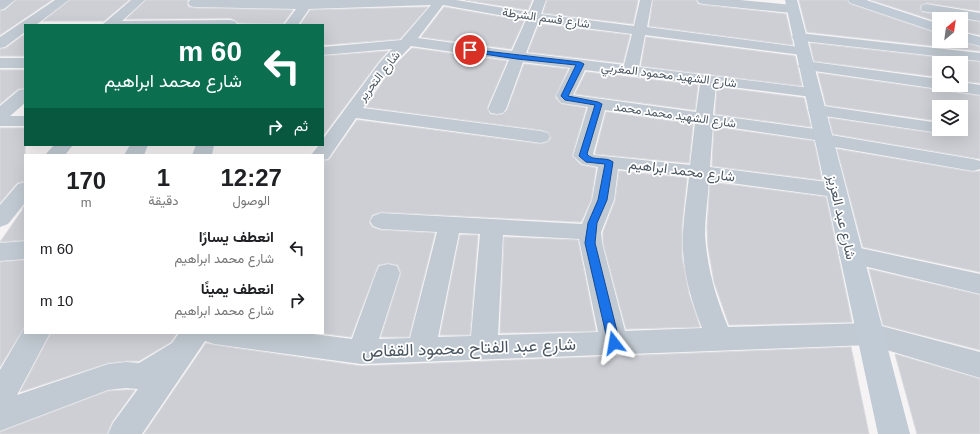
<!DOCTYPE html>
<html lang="ar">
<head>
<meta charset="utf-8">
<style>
  :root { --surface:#fff; --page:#f6f6f6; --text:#202124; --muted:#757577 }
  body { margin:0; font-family:Helvetica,Vazirmatn,sans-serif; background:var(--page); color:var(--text); direction:rtl; height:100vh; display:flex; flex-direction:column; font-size:15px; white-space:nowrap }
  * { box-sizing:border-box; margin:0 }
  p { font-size:13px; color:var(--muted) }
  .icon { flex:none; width:22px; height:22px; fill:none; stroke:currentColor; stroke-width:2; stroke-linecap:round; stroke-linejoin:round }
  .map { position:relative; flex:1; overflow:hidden; direction:ltr }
  .side { position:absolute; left:24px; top:154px; width:300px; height:180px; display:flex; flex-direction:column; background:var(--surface); border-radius:0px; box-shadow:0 4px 16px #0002; direction:rtl }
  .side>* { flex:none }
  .guide { position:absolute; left:24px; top:24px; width:300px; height:122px; border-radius:0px; box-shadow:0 4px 16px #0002; direction:rtl; background:#0b6e4f; color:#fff; overflow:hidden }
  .needle { width:26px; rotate:29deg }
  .fabs { position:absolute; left:932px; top:12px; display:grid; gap:8px }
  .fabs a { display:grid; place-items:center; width:36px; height:36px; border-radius:0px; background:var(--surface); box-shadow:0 4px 16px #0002; font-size:20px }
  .pin { position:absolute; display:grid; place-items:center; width:34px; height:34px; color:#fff; margin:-17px; border:2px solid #fff; border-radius:50%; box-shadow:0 1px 4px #0007 }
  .me { position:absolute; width:44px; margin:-22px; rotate:346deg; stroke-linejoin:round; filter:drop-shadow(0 0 3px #0008) }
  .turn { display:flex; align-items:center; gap:14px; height:84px; padding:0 16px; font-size:18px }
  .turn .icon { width:52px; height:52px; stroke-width:2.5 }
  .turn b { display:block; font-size:28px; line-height:34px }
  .then { display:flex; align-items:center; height:38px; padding:0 16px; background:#0003; gap:8px; font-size:15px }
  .eta { display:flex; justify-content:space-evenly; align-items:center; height:68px; text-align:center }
  .eta b { font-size:24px; font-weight:600; line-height:28px }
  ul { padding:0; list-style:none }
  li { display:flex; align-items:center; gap:12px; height:52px; padding:0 16px }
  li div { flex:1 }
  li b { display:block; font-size:15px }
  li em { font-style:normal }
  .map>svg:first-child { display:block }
  .building { fill:#cdcfd5; stroke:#d7d9de }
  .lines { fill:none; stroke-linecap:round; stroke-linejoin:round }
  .street { fill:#c1cad2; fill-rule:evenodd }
  .secondary { fill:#c1cbd6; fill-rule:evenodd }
  .route { fill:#1a73e8; stroke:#114b97 }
  .labels { text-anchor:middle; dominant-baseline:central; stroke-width:3.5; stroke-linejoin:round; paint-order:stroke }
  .far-street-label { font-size:12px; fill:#4a5661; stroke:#fff }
  .street-label { font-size:14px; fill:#4a5661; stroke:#fff }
  .near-street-label { font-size:17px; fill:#4a5661; stroke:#fff }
</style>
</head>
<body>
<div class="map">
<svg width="980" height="434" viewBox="0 0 980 434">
  <rect width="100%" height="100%" fill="#f5f3f3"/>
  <!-- building -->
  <g class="building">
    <polygon points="16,0 52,0 0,35 0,11 5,10"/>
    <polygon points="70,0 129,0 104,21 43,21"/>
    <polygon points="146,0 188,0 187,4 189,7 194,8 293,10 283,24 238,23 235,20 230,18 126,19"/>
    <polygon points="465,0 532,0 528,10"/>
    <polygon points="547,0 638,0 633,24 543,13"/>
    <polygon points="653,0 696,0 698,4 703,5 786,14 793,45 649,26"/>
    <polygon points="799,0 847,0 850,4 939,34 939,41 960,41 980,47 980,51 807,32"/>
    <polygon points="871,0 980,0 980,11 927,3 921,5 920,8 922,12 960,19 939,19 939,22"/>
    <polygon points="428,7 400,39 323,45 323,25 300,25 310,10"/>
    <polygon points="444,7 524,21 511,49 421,37"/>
    <polygon points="961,19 980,22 980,35 961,31"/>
    <polygon points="539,24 630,35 623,63 528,52"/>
    <polygon points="25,34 25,56 0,56 0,49 6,48"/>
    <polygon points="646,37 795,56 802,86 641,66"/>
    <polygon points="810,43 980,62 980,83 961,81 961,63 939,63 939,77 814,61"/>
    <polygon points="412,48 507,61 487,108 490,114 497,115 503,114 507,110 524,64 568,69 555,97 561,104 586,108 572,156 581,165 596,168 591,200 581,222 381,212 372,215 369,222 372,227 380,230 435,233 409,337 381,337 401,273 398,265 388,263 378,265 351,337 318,333 323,333 323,161 329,160 357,120 541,144 548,142 551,138 548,132 541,130 366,107 391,69"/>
    <polygon points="388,51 379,61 323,136 323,56"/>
    <polygon points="0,70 25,70 25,88 18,89 0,104"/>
    <polygon points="586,72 698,85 695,110 575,94"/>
    <polygon points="818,73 980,96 980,159 833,134 829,118 939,134 945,133 948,129 961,129 961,107 939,107 939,121 826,105"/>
    <polygon points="717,87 804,98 811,127 715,114"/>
    <polygon points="606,112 693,124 689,163 595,154"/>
    <polygon points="714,127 814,141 822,180 712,166"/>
    <polygon points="0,128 25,128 25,181 17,183 0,203"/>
    <polygon points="837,149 973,172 980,171 980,272 863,247"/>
    <polygon points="619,171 687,178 682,225 682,257 689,294 700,327 626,329 603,243 603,232 615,201"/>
    <polygon points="710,182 826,197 852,322 729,325 714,282 708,247 707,228"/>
    <polygon points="25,205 25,240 0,242 23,209 22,209"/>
    <polygon points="460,235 478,235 470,335 440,335"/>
    <polygon points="504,237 578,240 596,331 500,333"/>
    <polygon points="25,260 25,326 0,367 0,262"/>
    <polygon points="869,269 980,295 980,350 883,325"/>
    <polygon points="51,333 177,333 171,342 139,361 126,361 108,363 20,392"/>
    <polygon points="206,343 214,345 361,366 851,347 869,434 144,434"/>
    <polygon points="895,354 980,379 980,434 917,434"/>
    <polygon points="126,390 135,390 112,422 107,434 0,434 0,432 108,391"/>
  </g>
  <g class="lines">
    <!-- street -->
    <g class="street">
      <polygon points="0,0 15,0 4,9 0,10"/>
      <polygon points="55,0 69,0 36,25 25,25 25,32 5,47 0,48 0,37"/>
      <polygon points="131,0 145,0 122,21 230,20 235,21 237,24 102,25"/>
      <path d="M190 0H456L529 12 534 0H546L541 14 634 26 640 0H652L647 27 807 48 809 51 807 54 802 55 645 35 639 67 818 89 820 92 818 95 812 97 716 85 713 115 823 130 830 132 831 135 973 159 980 161V169L973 171 823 145 816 143 815 140 713 125 710 167 835 183 842 185 845 190 842 195 835 197 709 180C708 198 705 217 705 235 707 268 716 298 728 327L870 323 980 352V378L870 345 361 364 214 344 205 341 142 434H108L113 423 138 389 126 388 108 390 0 431V370L25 327V333H50L17 395 108 364 126 362 139 363 172 343 179 333H306L352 339 376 273 379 266 388 264 397 266 400 273 379 339 410 338 437 232 381 229 373 226 370 221 373 216 381 213 582 224 592 200 598 167 582 164 573 156 588 107 561 103 556 96 570 68 523 62 506 109 503 113 497 114 491 113 488 109 509 60 411 46 390 68 363 108 541 131 548 133 550 137 548 141 541 143 356 118 328 159 323 160V155H311L319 145H323V139L380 62 392 49 323 55V47L401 40 431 5 309 9 298 25H284L296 9 194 7 190 6 188 3ZM443 5 526 20 512 51 418 38ZM538 22 632 34 624 65 526 53ZM585 70 700 84 696 112 573 95ZM605 110 695 123 690 165 594 155 593 154ZM618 169 689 177C687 195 684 214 683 232 681 265 690 298 702 328L625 331 602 243 601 232 614 200ZM459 233 480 234 471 336 438 337ZM503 235 579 239 598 332 498 335Z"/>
      <polygon points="697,0 740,0 792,5 797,6 798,9 797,12 792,13 703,4 699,3"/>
      <polygon points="927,4 980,13 980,21 922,11 921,8 922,5"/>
      <polygon points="799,33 980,53 980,61 794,40 792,37 794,34"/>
      <rect x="0" y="58" width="25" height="10"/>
      <polygon points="806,61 939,79 939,85 961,85 961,82 980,85 980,95 801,69 798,66 801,63"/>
      <polygon points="25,89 25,103 10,116 25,116 25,126 0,126 0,106 19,90"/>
      <polygon points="817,105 939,123 939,129 947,129 945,132 939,133 811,114 808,110 811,106"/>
      <polygon points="54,145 73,145 65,155 45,155"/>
      <polygon points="130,145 148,145 144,155 124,155"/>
      <polygon points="196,145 214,145 212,155 192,155"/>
      <polygon points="25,182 25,203 8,224 0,227 0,205 18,184"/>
      <polygon points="25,241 25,259 0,261 0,243"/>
      <polygon points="851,246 980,274 980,294 843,261 839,255 843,249"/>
    </g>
    <!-- secondary -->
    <g class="secondary">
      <polygon points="785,0 797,0 910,434 878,434"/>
      <polygon points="848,0 866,0 939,24 939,33 850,3"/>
      <polygon points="961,32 980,37 980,46 961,41"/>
    </g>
  </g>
  <!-- route -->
  <path class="route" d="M468 49 580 62 584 64 568 96 598 102 602 104 587 154C593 162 606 156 613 162L607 200 597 223 595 243 620 343 618 347 614 348 610 347 608 343 585 243 588 223 598 200 605 164 586 162 579 156 595 105 565 100 561 96 576 65 517 59 470 52 467 50Z"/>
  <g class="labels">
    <!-- far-street labels -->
    <g class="far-street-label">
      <text transform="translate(546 18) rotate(8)">شارع قسم الشرطة</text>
      <text transform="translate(669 75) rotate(7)">شارع الشهيد محمود المغربي</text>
      <text transform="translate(379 76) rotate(-52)">شارع التحرير</text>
      <text transform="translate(675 115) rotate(8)">شارع الشهيد محمد محمد</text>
    </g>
    <!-- street labels -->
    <g class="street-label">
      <text transform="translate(682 170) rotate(7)">شارع محمد ابراهيم</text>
      <text transform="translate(842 217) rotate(77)">شارع عبد العزيز</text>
    </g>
    <!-- near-street labels -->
    <g class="near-street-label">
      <text transform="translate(469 348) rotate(-2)">شارع عبد الفتاح محمود القفاص</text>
    </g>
  </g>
</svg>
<div class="fabs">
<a><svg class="needle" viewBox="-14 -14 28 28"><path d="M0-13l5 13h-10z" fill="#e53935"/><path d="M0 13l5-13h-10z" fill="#757577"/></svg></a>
<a><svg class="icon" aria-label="search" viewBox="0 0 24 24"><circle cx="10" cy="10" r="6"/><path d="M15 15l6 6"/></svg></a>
<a><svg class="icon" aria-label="layers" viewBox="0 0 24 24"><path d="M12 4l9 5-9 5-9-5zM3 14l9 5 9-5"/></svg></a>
</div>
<div class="pin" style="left:470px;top:50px;background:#d93025"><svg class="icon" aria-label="arrive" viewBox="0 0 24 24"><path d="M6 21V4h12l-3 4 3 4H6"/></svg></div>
<svg class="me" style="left:614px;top:343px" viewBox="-20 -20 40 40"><path d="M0-17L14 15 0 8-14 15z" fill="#1a73e8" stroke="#fff" stroke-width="4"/></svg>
<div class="guide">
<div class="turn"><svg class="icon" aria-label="left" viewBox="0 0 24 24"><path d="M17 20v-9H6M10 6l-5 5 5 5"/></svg><div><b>60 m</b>شارع محمد ابراهيم</div></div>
<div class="then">ثم<svg class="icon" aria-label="right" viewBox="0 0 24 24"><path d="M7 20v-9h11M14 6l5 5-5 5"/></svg></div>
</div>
<section class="side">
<div class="eta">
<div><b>12:27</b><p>الوصول</p></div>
<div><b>1</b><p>دقيقة</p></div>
<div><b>170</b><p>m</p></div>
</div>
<ul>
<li><svg class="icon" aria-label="left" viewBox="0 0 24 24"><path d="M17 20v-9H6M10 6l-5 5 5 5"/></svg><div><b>انعطف يسارًا</b><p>شارع محمد ابراهيم</p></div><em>60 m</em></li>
<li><svg class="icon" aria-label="right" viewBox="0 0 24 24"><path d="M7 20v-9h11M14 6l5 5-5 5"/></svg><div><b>انعطف يمينًا</b><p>شارع محمد ابراهيم</p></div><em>10 m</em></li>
</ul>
</section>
</div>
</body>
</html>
